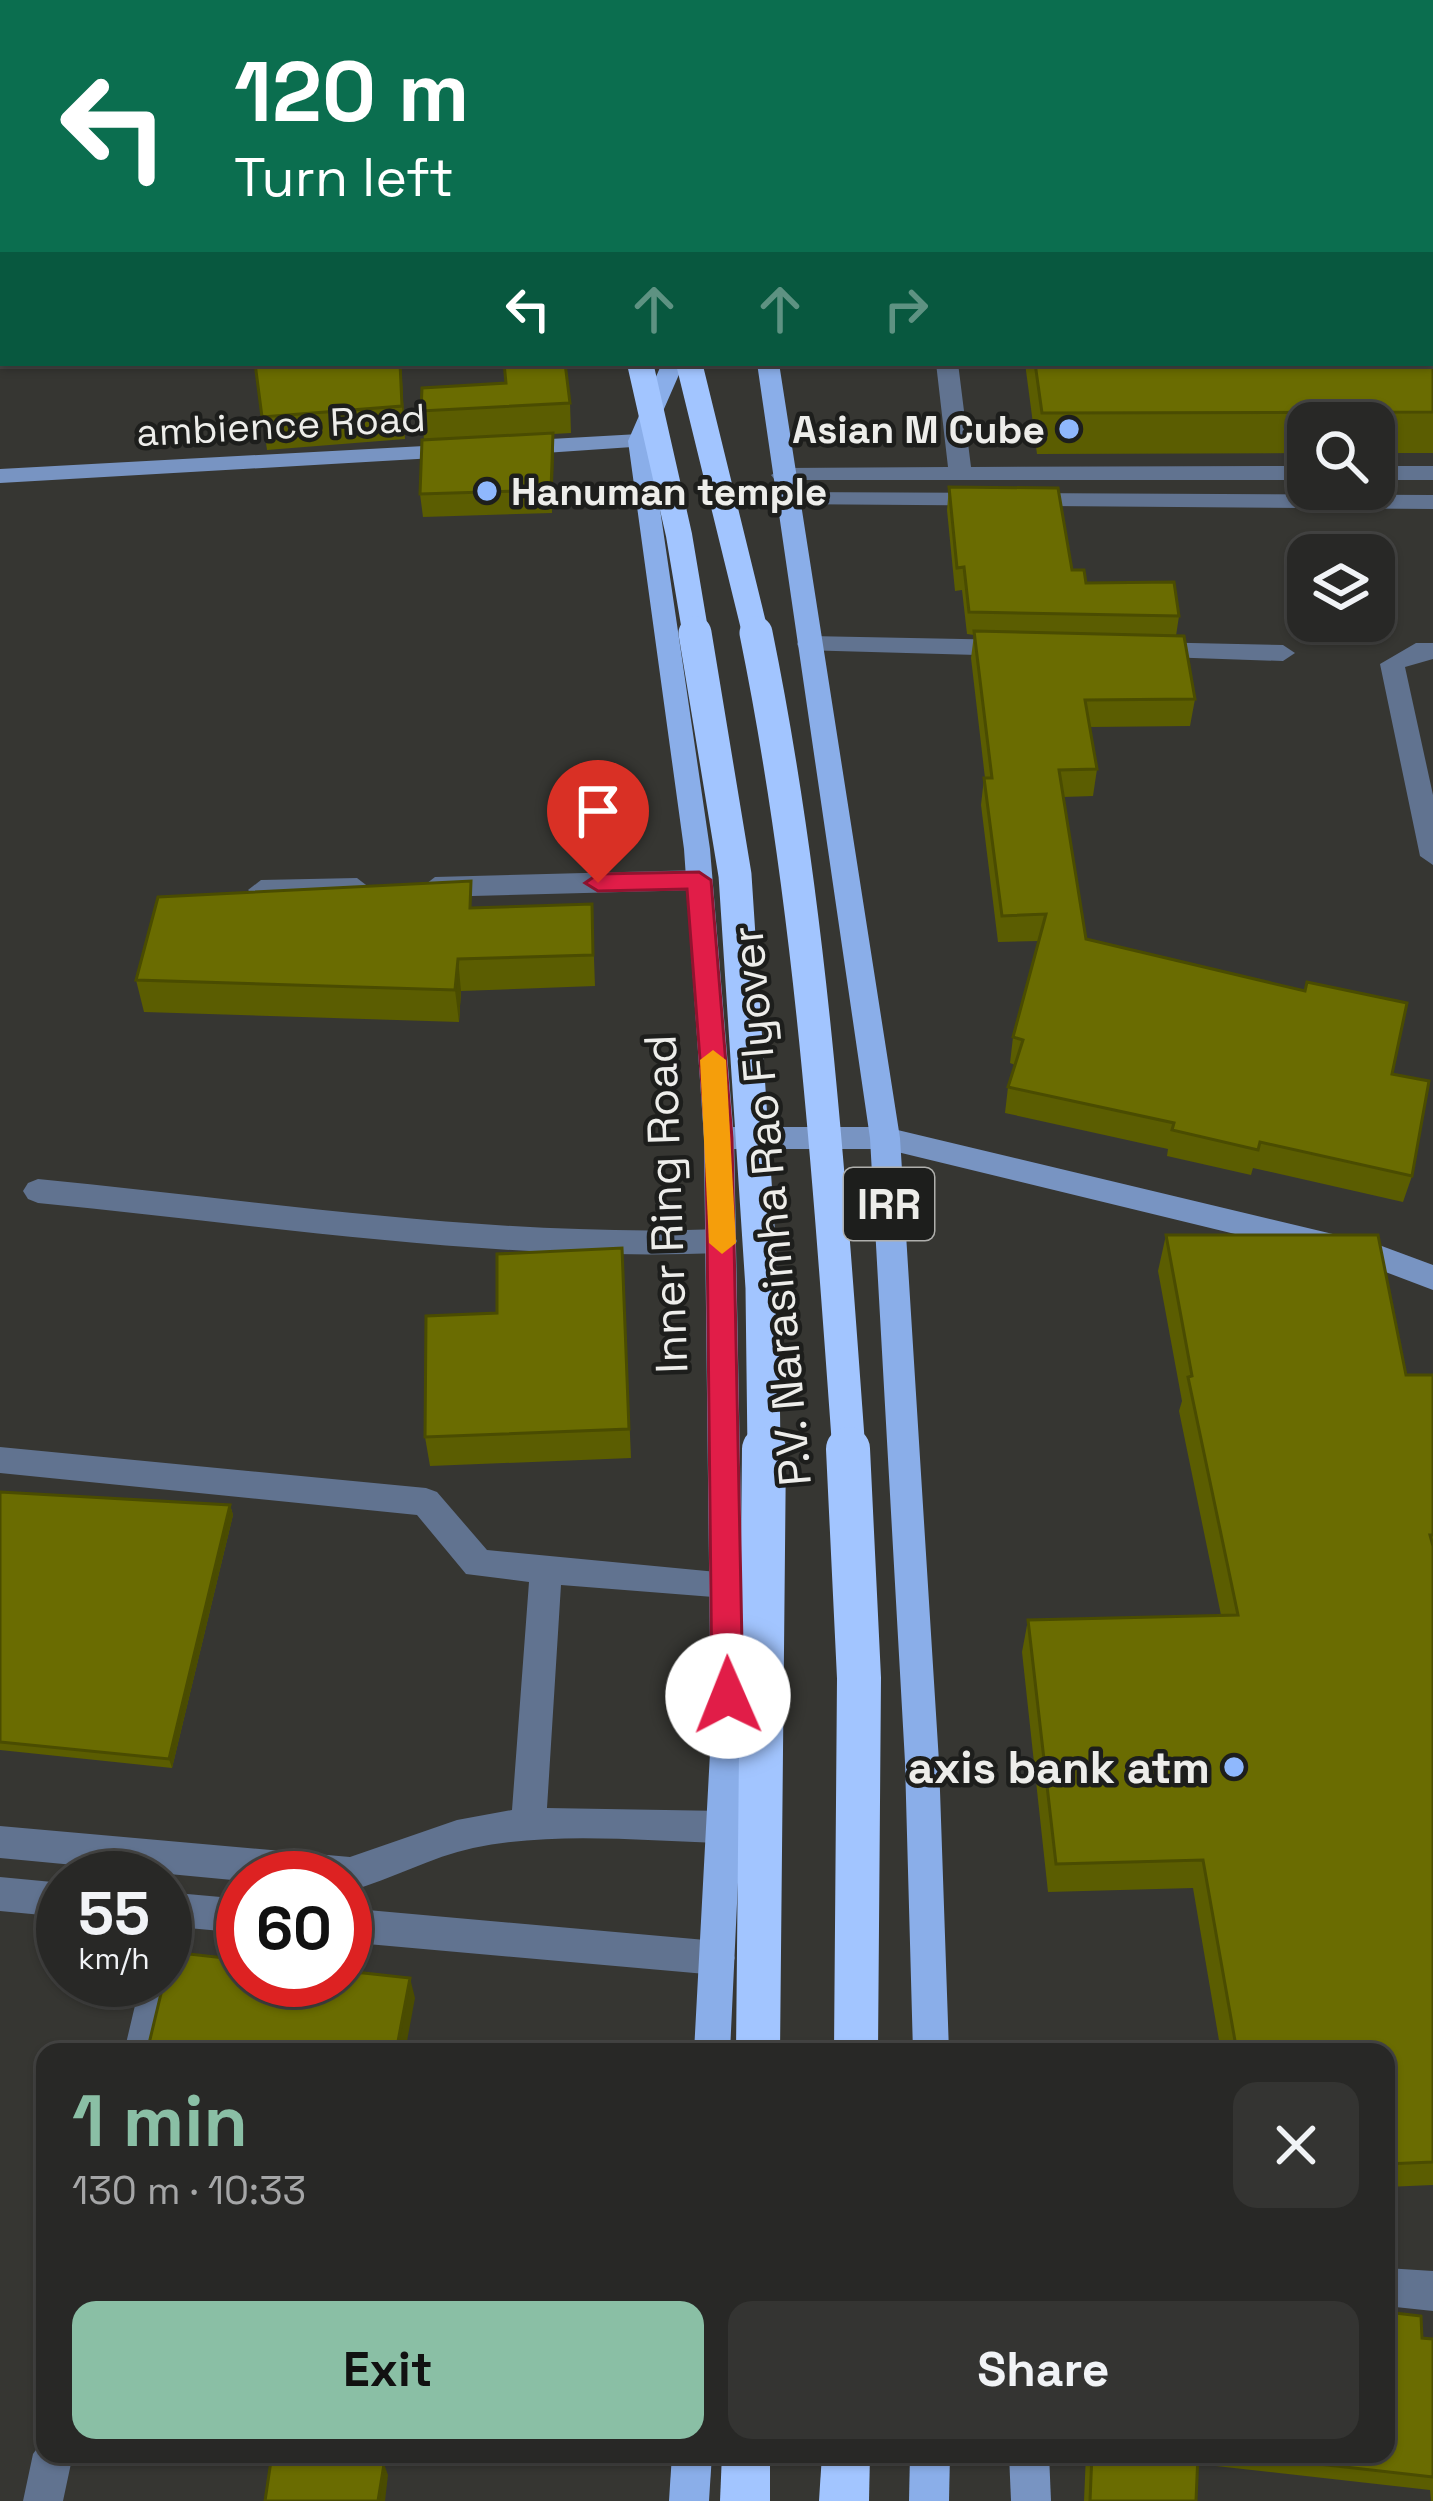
<!DOCTYPE html>
<html lang="en">
<head>
<meta charset="utf-8">
<style>
  :root { --surface:#282826; --page:#343432; --text:#f1f3f6; --muted:#a5a6a7; --line:#444443; --accent:#8abfa5 }
  body { margin:0; font-family:"Space Grotesk",sans-serif; background:var(--page); color:var(--text); height:100vh; display:flex; flex-direction:column; font-size:45px; white-space:nowrap }
  * { box-sizing:border-box; margin:0 }
  p { font-size:39px; color:var(--muted) }
  .icon { flex:none; width:66px; height:66px; fill:none; stroke:currentColor; stroke-width:2; stroke-linecap:round; stroke-linejoin:round }
  .map { position:relative; flex:1; overflow:hidden }
  .side { position:absolute; left:36px; top:2043px; width:1359px; height:420px; display:flex; flex-direction:column; background:var(--surface); border-radius:24px; box-shadow:0 3px 9px #0004,0 0 0 3px var(--line) }
  .side>* { flex:none }
  .banner { position:absolute; left:0px; top:0px; width:1434px; height:366px; box-shadow:0 3px 9px #0004,0 0 0 3px var(--line); background:#0b6e4f; color:#fff; overflow:hidden }
  .tools { position:absolute; left:1287px; top:402px; display:grid; gap:24px }
  .tools a { display:grid; place-items:center; width:108px; height:108px; border-radius:24px; background:var(--surface); box-shadow:0 3px 9px #0004,0 0 0 3px var(--line); font-size:60px }
  .speed { position:absolute; left:36px; top:1851px; display:flex; gap:24px; font-size:60px; font-weight:700; text-align:center }
  .speed>* { display:grid; place-content:center; width:156px; height:156px; border-radius:50%; background:var(--surface); box-shadow:0 3px 9px #0004,0 0 0 3px var(--line); line-height:1 }
  .speed small { font-size:30px; font-weight:400 }
  .speed .limit { border:18px solid #d22; background:#fff; color:#111 }
  .pin { position:absolute; display:grid; place-items:center; width:102px; height:102px; color:#fff; margin:-123px -51px; border-radius:50% 50% 50% 0; rotate:-45deg; box-shadow:0 0 12px #0007 }
  .pin .icon { rotate:45deg }
  .me { position:absolute; width:132px; margin:-66px; rotate:359deg; stroke-linejoin:round; filter:drop-shadow(0 0 9px #0008) }
  .turn { display:flex; align-items:center; gap:42px; height:252px; padding:0 36px; font-size:54px }
  .turn .icon { width:156px; height:156px; stroke-width:2.5 }
  .turn b { display:block; font-size:84px; line-height:102px }
  .lanes { display:flex; align-items:center; height:114px; padding:0 36px; background:#0003; justify-content:center; gap:60px; direction:ltr }
  .lanes .off { opacity:.35 }
  .round { display:grid; place-items:center; flex:none; width:126px; height:126px; border-radius:24px; background:var(--page) }
  .overview { display:flex; align-items:center; justify-content:space-between; height:204px; padding:0 36px }
  h1 { font-size:72px; font-weight:600; line-height:90px; color:var(--accent) }
  .button { display:flex; gap:24px; margin-top:auto; padding:24px 36px }
  .button a { flex:1; height:138px; border-radius:24px; background:var(--accent); color:#111; font-size:48px; font-weight:600; line-height:138px; text-align:center }
  .button a+a { background:var(--page); color:var(--text) }
  .map>svg:first-child { display:block }
  .water { fill:#476fb0; stroke:#7995c1; stroke-width:3 }
  .lines { fill:none; stroke-linecap:round; stroke-linejoin:round }
  .lane { fill:#617390; fill-rule:evenodd }
  .street { fill:#617390; fill-rule:evenodd }
  .secondary { fill:#7894c2; fill-rule:evenodd }
  .primary { fill:#8aaee9; fill-rule:evenodd }
  .highway { fill:#a2c5ff; fill-rule:evenodd }
  .highway-bridge-far2 { stroke:#a2c5ff; stroke-width:26 }
  .highway-bridge-far1 { stroke:#a2c5ff; stroke-width:33 }
  .highway-bridge { stroke:#a2c5ff; stroke-width:44 }
  .wall { fill:#5b5d01 }
  .shaded-wall { fill:#4a4c01 }
  .building { fill:#6a6c01; stroke:#4a4c01; stroke-width:3 }
  .route { fill:#e11d48; stroke:#92132f; stroke-width:3 }
  .slow { fill:#f59e0b }
  .poi-dot { fill:#8fb8fd; stroke:#1d1e1c; stroke-width:4.5 }
  .labels { text-anchor:middle; dominant-baseline:central; stroke-width:9; stroke-linejoin:round; paint-order:stroke }
  .far-street-label { font-size:39px; fill:#ededea; stroke:#1d1e1c }
  .far-poi-label { font-size:39px; font-weight:bold; fill:#ededea; stroke:#1d1e1c; text-anchor:end }
  .shield { fill:#1d1e1c; stroke:#afafac; stroke-width:3 }
  .shield-label { font-size:42px; font-weight:bold; fill:#ededea }
  .street-label { font-size:45px; fill:#ededea; stroke:#1d1e1c }
  .poi-label { font-size:45px; font-weight:bold; fill:#ededea; stroke:#1d1e1c; text-anchor:end }
</style>
</head>
<body>
<div class="map">
<svg width="1433" height="2501" viewBox="0 0 1433 2501">
  <rect width="100%" height="100%" fill="#363632"/>
  <!-- water -->
  <polygon class="water" points="0,0 872,0 3,3 0,275"/>
  <g class="lines">
    <!-- lane -->
    <g class="lane">
      <polygon points="1341,0 1361,0 1362,3 1342,3"/>
      <rect x="1431" y="181" width="2" height="12"/>
      <polygon points="936,363 958,363 971,467 1308,466 1308,480 775,480 771,475 783,468 948,467"/>
      <rect x="1374" y="466" width="59" height="14"/>
      <polygon points="699,870 712,880 699,890 435,897 422,887 435,877"/>
      <path d="M357 878 370 888C358 903 260 905 248 890L261 880Z"/>
      <path d="M38 1179C264 1201 494 1238 722 1229L733 1233 737 1241 733 1249 722 1253C494 1262 264 1225 38 1203L28 1199 23 1191 28 1183Z"/>
      <path d="M0 1447 426 1488 437 1492 487 1550 738 1574 742 1584 738 1594 726 1598 561 1585 547 1808 724 1811 736 1815 742 1827 736 1839 724 1843C641 1841 555 1831 473 1848 431 1857 392 1879 350 1891L345 1890V1878L243 1881 0 1858V1826L350 1857 457 1820 512 1810 529 1582 466 1574 417 1515 0 1473Z"/>
    </g>
    <!-- street -->
    <g class="street">
      <polygon points="786,492 1433,495 1433,509 778,504 778,494"/>
      <polygon points="809,636 1013,640 1025,648 1013,656 800,650 797,644 800,638"/>
      <polygon points="1145,642 1283,645 1295,653 1283,661 1136,656 1133,650"/>
      <polygon points="1416,643 1433,643 1433,659 1405,667 1433,795 1433,865 1420,856 1380,664"/>
      <polygon points="0,1877 63,1883 63,1917 0,1911"/>
      <polygon points="165,1892 243,1899 243,1933 188,1928 178,1963 169,1967 177,1980 160,2052 124,2052 141,1980 165,1980"/>
      <polygon points="345,1908 717,1941 730,1946 735,1958 730,1970 717,1975 345,1942"/>
      <polygon points="1386,2268 1433,2271 1433,2311 1386,2306"/>
      <polygon points="45,2437 45,2454 73,2454 63,2501 23,2501 33,2454"/>
    </g>
    <!-- secondary -->
    <g class="secondary">
      <polygon points="639,434 650,441 647,446 515,455 503,448 515,441"/>
      <polygon points="461,444 473,451 469,456 0,483 0,469"/>
      <polygon points="731,1127 885,1127 1379,1245 1433,1265 1433,1290 1375,1268 885,1149 731,1149 721,1146 716,1138 721,1130"/>
      <polygon points="1009,2454 1049,2454 1051,2501 1011,2501"/>
    </g>
    <!-- primary -->
    <g class="primary">
      <polygon points="675,0 695,0 696,3 676,3"/>
      <rect x="713" y="0" width="20" height="3"/>
      <polygon points="662,363 684,363 650,441 710,849 734,1138 745,1734 730,2052 694,2052 711,1734 704,1138 684,849 628,441"/>
      <polygon points="757,363 779,363 900,1138 939,1762 949,2052 913,2052 905,1762 870,1138"/>
      <polygon points="672,2454 712,2454 709,2501 669,2501"/>
      <polygon points="910,2454 950,2454 949,2501 909,2501"/>
    </g>
    <!-- highway -->
    <g class="highway">
      <polygon points="564,0 586,0 587,3 563,3"/>
      <polygon points="599,0 621,0 622,3 598,3"/>
      <polygon points="722,2454 770,2454 770,2501 720,2501"/>
      <polygon points="822,2454 870,2454 869,2501 819,2501"/>
    </g>
    <!-- highway-bridge-far2 -->
    <g class="highway-bridge-far2">
      <polyline points="640,363 679,535 696,636"/>
      <polyline points="689,363 756,636"/>
    </g>
    <!-- highway-bridge-far1 -->
    <g class="highway-bridge-far1">
      <polyline points="695,633 735,875 762,1288 764,1452"/>
      <path d="M756 633C811 902 829 1178 849 1452"/>
    </g>
    <!-- highway-bridge -->
    <g class="highway-bridge">
      <polyline points="848,1449 859,1678 856,2052"/>
      <polyline points="758,2052 764,1449"/>
    </g>
  </g>
  <!-- wall -->
  <g class="wall">
    <polygon points="1433,308 1433,453 1374,453 1374,423 1308,423 1308,453 1037,454 1025,363 1431,363"/>
    <polygon points="255,363 401,363 405,439 267,450"/>
    <polygon points="570,403 571,433 553,434 552,513 423,517 420,494 424,440 421,411"/>
    <polygon points="949,487 1072,570 1086,583 1179,616 1176,636 1195,699 1190,726 1090,727 1097,769 1093,796 1063,797 1086,939 1392,1074 1412,1176 1403,1202 1253,1168 1251,1175 1167,1156 1168,1149 1005,1113 1008,1087 1015,1065 1010,1063 1013,1037 1039,941 998,942 981,805 984,778 985,778 971,658 974,635 967,634 962,590 955,591 947,510"/>
    <polygon points="592,904 595,986 461,991 459,1022 144,1012 136,980 474,908"/>
    <polygon points="1166,1235 1406,1375 1433,1375 1433,2185 1386,2187 1386,2052 1221,2052 1193,1888 1048,1892 1022,1652 1028,1620 1221,1615 1179,1411 1182,1401 1158,1271"/>
    <polygon points="622,1248 631,1458 430,1466 425,1437 497,1313"/>
    <polygon points="0,1492 230,1505 233,1515 172,1768 0,1750"/>
    <polygon points="1422,2338 1433,2339 1433,2501 1431,2501 1430,2490 1198,2464 1196,2501 1084,2501 1086,2454 1386,2454"/>
  </g>
  <!-- shaded-wall -->
  <g class="shaded-wall">
    <polygon points="400,363 402,380 405,439 402,406"/>
    <polygon points="553,433 554,456 552,513 551,490"/>
    <polygon points="458,959 461,991 459,1022 455,990"/>
    <polygon points="230,1505 233,1515 172,1768 169,1759"/>
    <polygon points="410,1978 415,1998 405,2052 396,2052"/>
    <polygon points="384,2464 388,2475 385,2501 378,2501"/>
  </g>
  <!-- building -->
  <g class="building">
    <polygon points="1431,308 1433,308 1433,412 1042,413 1035,363 1431,363"/>
    <polygon points="255,363 400,363 402,406 262,417"/>
    <polygon points="504,363 565,363 570,403 421,411 422,388 506,383"/>
    <polygon points="553,433 551,490 420,494 422,440"/>
    <polygon points="949,487 1058,488 1072,570 1084,570 1086,583 1174,582 1179,616 969,612 964,567 957,568"/>
    <polygon points="974,631 1184,636 1195,699 1085,700 1097,769 1059,770 1086,939 1305,991 1307,982 1407,1003 1392,1074 1429,1081 1412,1176 1260,1142 1258,1150 1172,1130 1174,1123 1008,1087 1023,1040 1013,1037 1046,914 1002,916 984,778 992,778"/>
    <polygon points="471,881 470,908 592,904 593,955 458,959 455,990 136,980 158,897"/>
    <polygon points="1166,1235 1378,1235 1406,1375 1433,1375 1433,1535 1430,1535 1433,1546 1433,2162 1386,2164 1386,2052 1237,2052 1203,1860 1056,1864 1028,1620 1238,1615 1188,1377 1192,1376"/>
    <polygon points="622,1248 629,1429 425,1437 426,1316 497,1313 497,1254"/>
    <polygon points="0,1492 230,1505 169,1759 0,1742"/>
    <polygon points="171,1952 243,1960 243,1980 345,1980 345,1971 410,1978 396,2052 147,2052"/>
    <polygon points="1386,2312 1421,2316 1422,2338 1433,2339 1433,2477 1230,2454 1386,2454"/>
    <polygon points="272,2454 384,2464 378,2501 265,2501"/>
    <polygon points="1092,2454 1198,2454 1196,2501 1090,2501"/>
  </g>
  <!-- route -->
  <polygon class="route" points="699,872 711,880 732,1138 743,1696 738,1706 728,1710 717,1706 712,1696 706,1138 687,889 598,891 585,883 598,874"/>
  <!-- slow -->
  <polygon class="slow" points="713,1050 726,1060 736,1243 722,1254 709,1243 700,1060"/>
  <!-- markers -->
  <g class="poi-dot">
    <circle cx="1069" cy="429" r="12"/>
    <circle cx="487" cy="491" r="12"/>
    <circle cx="1234" cy="1767" r="12"/>
  </g>
  <g class="labels">
    <!-- far-street labels -->
    <g class="far-street-label">
      <text transform="translate(281 425) rotate(-3)">ambience Road</text>
    </g>
    <!-- far-poi labels -->
    <g class="far-poi-label">
      <text x="1045" y="429">Asian M Cube</text>
      <text x="511" y="491" text-anchor="start">Hanuman temple</text>
    </g>
    <!-- shield labels -->
    <rect class="shield" x="844" y="1168" width="90" height="72" rx="9"/>
    <g class="shield-label">
      <text x="889" y="1204">IRR</text>
    </g>
    <!-- street labels -->
    <g class="street-label">
      <text transform="translate(666 1204) rotate(-92)">Inner Ring Road</text>
      <text transform="translate(771 1206) rotate(-95)">P.V. Narasimha Rao Flyover</text>
    </g>
    <!-- poi labels -->
    <g class="poi-label">
      <text x="1210" y="1767">axis bank atm</text>
    </g>
  </g>
</svg>
<div class="tools">
<a><svg class="icon" aria-label="search" viewBox="0 0 24 24"><circle cx="10" cy="10" r="6"/><path d="M15 15l6 6"/></svg></a>
<a><svg class="icon" aria-label="layers" viewBox="0 0 24 24"><path d="M12 4l9 5-9 5-9-5zM3 14l9 5 9-5"/></svg></a>
</div>
<div class="speed"><div>55<small>km/h</small></div><div class="limit">60</div></div>
<div class="pin" style="left:598px;top:883px;background:#d93025"><svg class="icon" aria-label="arrive" viewBox="0 0 24 24"><path d="M6 21V4h12l-3 4 3 4H6"/></svg></div>
<svg class="me" style="left:728px;top:1696px" viewBox="-20 -20 40 40"><circle r="19" fill="#fff"/><path d="M0-13L10 11 0 6-10 11z" fill="#e11d48"/></svg>
<div class="banner">
<div class="turn"><svg class="icon" aria-label="left" viewBox="0 0 24 24"><path d="M17 20v-9H6M10 6l-5 5 5 5"/></svg><div><b>120 m</b>Turn left</div></div>
<div class="lanes"><svg class="icon" aria-label="left" viewBox="0 0 24 24"><path d="M17 20v-9H6M10 6l-5 5 5 5"/></svg><svg class="icon off" aria-label="ahead" viewBox="0 0 24 24"><path d="M12 20V5M6 11l6-6 6 6"/></svg><svg class="icon off" aria-label="ahead" viewBox="0 0 24 24"><path d="M12 20V5M6 11l6-6 6 6"/></svg><svg class="icon off" aria-label="right" viewBox="0 0 24 24"><path d="M7 20v-9h11M14 6l5 5-5 5"/></svg></div>
</div>
<section class="side">
<div class="overview"><div><h1>1 min</h1><p>130 m · 10:33</p></div><a class="round"><svg class="icon" aria-label="close" viewBox="0 0 24 24"><path d="M6 6l12 12M18 6L6 18"/></svg></a></div>
<div class="button"><a>Exit</a><a>Share</a></div>
</section>
</div>
</body>
</html>
